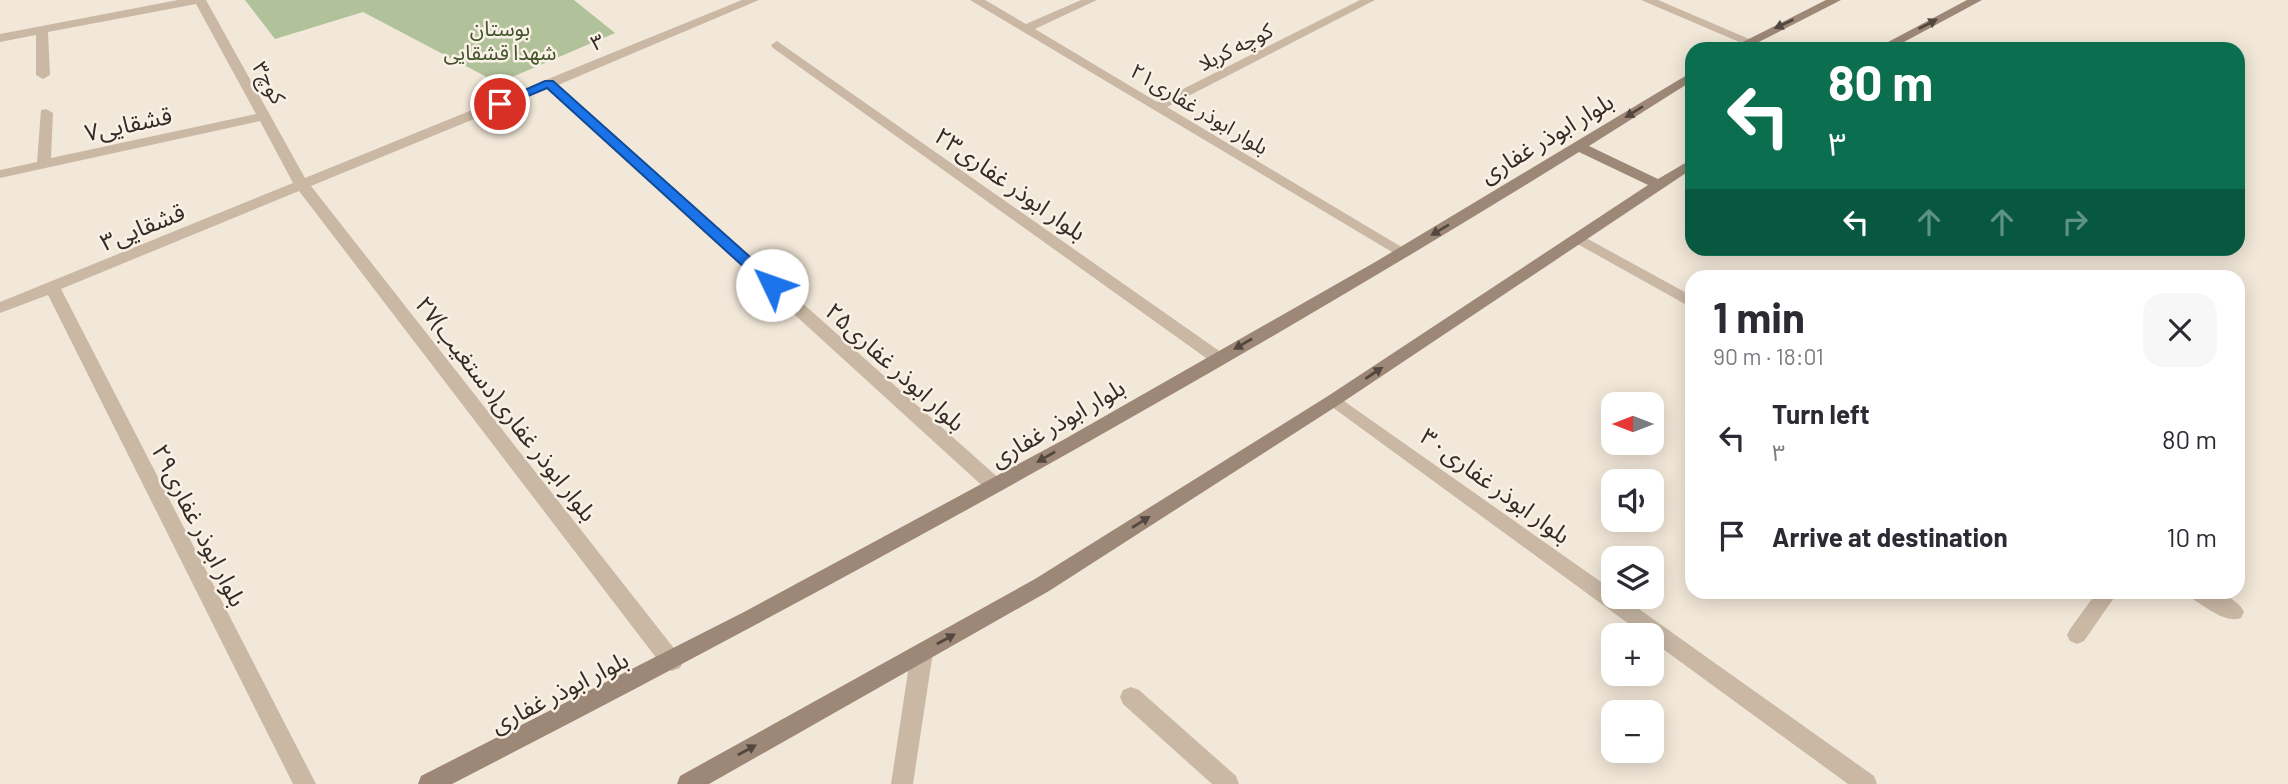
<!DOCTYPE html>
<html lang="en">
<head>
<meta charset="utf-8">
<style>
  :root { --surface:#fff; --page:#f7f7f7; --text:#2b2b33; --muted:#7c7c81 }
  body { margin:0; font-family:Barlow,"Noto Sans Arabic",sans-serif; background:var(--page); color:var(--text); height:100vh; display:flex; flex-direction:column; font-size:26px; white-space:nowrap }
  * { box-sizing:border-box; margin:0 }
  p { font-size:23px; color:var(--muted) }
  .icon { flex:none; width:38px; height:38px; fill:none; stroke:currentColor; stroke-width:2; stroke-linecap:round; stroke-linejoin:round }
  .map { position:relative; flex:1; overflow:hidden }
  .sheet { position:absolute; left:1685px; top:270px; width:560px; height:329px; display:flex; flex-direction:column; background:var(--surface); border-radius:21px; box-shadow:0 4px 18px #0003 }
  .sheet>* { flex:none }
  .guide { position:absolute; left:1685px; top:42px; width:560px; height:214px; border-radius:21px; box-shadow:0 4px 18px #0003; background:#0b6e4f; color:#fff; overflow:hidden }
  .needle { width:46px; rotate:270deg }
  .fabs { position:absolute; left:1601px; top:392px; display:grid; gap:14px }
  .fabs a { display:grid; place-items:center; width:63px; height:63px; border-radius:14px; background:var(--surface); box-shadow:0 4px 18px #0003; font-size:35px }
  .pin { position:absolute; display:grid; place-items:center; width:60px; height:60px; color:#fff; margin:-30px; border:4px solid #fff; border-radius:50%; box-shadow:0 2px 7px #0007 }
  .me { position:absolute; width:77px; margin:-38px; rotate:312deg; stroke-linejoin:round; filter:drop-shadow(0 0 5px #0008) }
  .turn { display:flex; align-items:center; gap:24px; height:147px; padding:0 28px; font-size:32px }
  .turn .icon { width:91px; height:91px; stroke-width:2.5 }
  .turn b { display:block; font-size:49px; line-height:60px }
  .lanes { display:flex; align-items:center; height:66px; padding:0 28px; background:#0003; justify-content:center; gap:35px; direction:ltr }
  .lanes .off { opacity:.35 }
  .round { display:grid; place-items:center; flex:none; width:74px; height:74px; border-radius:21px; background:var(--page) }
  .summary { display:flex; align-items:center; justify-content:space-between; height:119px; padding:0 28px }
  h1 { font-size:42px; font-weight:700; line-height:52px }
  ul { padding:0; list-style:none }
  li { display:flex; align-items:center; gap:21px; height:98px; padding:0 28px }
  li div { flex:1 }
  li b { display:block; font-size:26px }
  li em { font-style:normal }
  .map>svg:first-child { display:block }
  .green { fill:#b1c199 }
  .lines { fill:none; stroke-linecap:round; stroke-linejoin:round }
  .minor { fill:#cab8a5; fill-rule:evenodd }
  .secondary { fill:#9d8777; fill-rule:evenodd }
  .oneway { fill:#54473f }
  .route { fill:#1a73e8; stroke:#114b97; stroke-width:2 }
  .labels { text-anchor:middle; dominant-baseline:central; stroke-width:5; stroke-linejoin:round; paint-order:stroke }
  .far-park-label { font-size:21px; fill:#42542a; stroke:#f9f1e6 }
  .far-street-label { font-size:21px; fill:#352c27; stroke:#f9f1e6 }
  .street-label { font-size:24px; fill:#352c27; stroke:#f9f1e6 }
</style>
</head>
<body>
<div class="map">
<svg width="2288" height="784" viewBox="0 0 2288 784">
  <rect width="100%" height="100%" fill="#f2e8d9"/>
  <!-- green -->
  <polygon class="green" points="245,0 574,0 615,33 498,83 363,12 275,39"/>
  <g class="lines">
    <!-- minor -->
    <g class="minor">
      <polygon points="178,0 206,0 305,178 742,0 759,0 558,85 1002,481 1004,486 1002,491 988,491 547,89 311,186 680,656 683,662 680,668 672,671 664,668 299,191 61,289 316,784 293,784 48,295 0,313 0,302 293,183 260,121 0,178 0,170 37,162 41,110 46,109 53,113 51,158 256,114 196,4 48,32 50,75 43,79 36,75 36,35 0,42 0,34"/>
      <polygon points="970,0 985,0 1026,24 1081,0 1097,0 1035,29 1157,102 1360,0 1375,0 1167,107 1410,252 1402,257 1397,255"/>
      <polygon points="1641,0 1658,0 1754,41 1744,44"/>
      <polygon points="777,41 1225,355 1228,359 1225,363 1213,363 773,48 771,45"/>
      <polygon points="1577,233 1692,296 1692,308 1572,241 1569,238 1572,235"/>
      <polygon points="1334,394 1614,591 1614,597 1622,597 1874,776 1877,784 1848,784 1652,641 1652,635 1644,635 1328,404 1325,400"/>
      <polygon points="2097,592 2118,592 2084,641 2077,644 2070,641 2067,635 2070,629"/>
      <path d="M2188 592C2206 590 2235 593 2244 612L2241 618C2225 624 2205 606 2191 598Z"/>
      <polygon points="922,643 929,646 933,652 913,784 891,784 911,652 915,646"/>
      <polygon points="1131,687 1139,690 1236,776 1239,784 1212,784 1123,704 1120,697 1123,690"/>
    </g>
    <!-- secondary -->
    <g class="secondary">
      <polygon points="1826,0 1841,0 1745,49 1729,49"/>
      <polygon points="1967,0 1982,0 1891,49 1875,49"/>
      <path d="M1692 72V81L1589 146 1658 179 1692 159V169L1340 404 1049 591 709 784H677L680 776 1035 579 1328 396 1648 185 1579 152C1213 379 835 587 452 784H418L421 776 744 612 1063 440 1377 261Z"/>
    </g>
  </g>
  <!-- one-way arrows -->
  <defs><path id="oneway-solid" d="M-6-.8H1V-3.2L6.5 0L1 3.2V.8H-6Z" transform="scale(1.75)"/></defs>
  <g class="oneway">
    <use href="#oneway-solid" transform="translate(1784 24) rotate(155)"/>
    <use href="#oneway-solid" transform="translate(1928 24) rotate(-27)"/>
    <use href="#oneway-solid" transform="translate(1634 112) rotate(148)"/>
    <use href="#oneway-solid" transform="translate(1440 230) rotate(149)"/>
    <use href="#oneway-solid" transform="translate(1243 344) rotate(150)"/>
    <use href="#oneway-solid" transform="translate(1374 373) rotate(-34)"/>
    <use href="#oneway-solid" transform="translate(1046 457) rotate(150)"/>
    <use href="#oneway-solid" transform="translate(1141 522) rotate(-32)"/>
    <use href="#oneway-solid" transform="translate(946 639) rotate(-29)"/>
    <use href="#oneway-solid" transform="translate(747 750) rotate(-29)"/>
  </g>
  <!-- route -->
  <polygon class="route" points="545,81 553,81 777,281 777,288 767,288 547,88 504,106 494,104"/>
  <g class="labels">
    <!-- far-park labels -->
    <g class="far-park-label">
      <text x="500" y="27">بوستان<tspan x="500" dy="24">شهدا قشقایی</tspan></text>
    </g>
    <!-- far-street labels -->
    <g class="far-street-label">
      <text transform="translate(597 41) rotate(-22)">۳</text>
      <text transform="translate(1235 46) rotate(-27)">کوچه کربلا</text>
      <text transform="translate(270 82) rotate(61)">۳کوچ</text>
      <text transform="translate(1200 108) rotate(31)">۲۱بلوار ابوذر غفاری</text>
    </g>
    <!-- street labels -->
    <g class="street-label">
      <text transform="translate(128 123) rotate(-12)">۷قشقایی</text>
      <text transform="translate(1546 137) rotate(-31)">بلوار ابوذر غفاری</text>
      <text transform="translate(1011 183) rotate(35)">بلوار ابوذر غفاری۲۳</text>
      <text transform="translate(142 226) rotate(-22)">۳قشقایی</text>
      <text transform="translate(896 366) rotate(42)">بلوار ابوذر غفاری۲۵</text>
      <text transform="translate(507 408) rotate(52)">۲۷بلوار ابوذر غفاری(دستغیب)</text>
      <text transform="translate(1057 422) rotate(-30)">بلوار ابوذر غفاری</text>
      <text transform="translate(1496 485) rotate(36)">بلوار ابوذر غفاری۳۰</text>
      <text transform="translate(200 525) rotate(63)">بلوار ابوذر غفاری۲۹</text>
      <text transform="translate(559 691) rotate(-27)">بلوار ابوذر غفاری</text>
    </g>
  </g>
</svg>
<div class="fabs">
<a><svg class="needle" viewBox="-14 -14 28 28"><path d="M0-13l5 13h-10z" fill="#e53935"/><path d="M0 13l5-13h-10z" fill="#7c7c81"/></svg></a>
<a><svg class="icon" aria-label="sound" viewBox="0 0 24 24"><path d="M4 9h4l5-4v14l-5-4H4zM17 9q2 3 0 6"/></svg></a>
<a><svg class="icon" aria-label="layers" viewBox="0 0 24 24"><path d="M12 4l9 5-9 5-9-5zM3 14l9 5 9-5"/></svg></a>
<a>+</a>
<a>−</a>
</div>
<div class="pin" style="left:500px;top:104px;background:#d93025"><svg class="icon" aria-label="arrive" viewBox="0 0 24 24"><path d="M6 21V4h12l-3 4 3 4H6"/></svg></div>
<svg class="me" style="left:772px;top:285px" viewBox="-20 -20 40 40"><circle r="19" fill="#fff"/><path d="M0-13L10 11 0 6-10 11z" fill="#1a73e8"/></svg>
<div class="guide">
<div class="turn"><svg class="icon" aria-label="left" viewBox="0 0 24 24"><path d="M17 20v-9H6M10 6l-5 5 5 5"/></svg><div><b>80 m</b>۳</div></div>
<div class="lanes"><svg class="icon" aria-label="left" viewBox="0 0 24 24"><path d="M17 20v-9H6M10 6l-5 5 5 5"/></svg><svg class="icon off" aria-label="ahead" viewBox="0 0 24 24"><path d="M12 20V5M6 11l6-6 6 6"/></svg><svg class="icon off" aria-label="ahead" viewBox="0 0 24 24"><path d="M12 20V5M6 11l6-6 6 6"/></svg><svg class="icon off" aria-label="right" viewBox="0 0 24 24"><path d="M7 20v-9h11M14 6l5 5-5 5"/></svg></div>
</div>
<section class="sheet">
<div class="summary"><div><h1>1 min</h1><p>90 m · 18:01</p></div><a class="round"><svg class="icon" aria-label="close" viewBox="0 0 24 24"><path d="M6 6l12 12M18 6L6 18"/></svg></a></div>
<ul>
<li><svg class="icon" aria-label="left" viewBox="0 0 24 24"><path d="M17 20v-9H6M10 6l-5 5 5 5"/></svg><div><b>Turn left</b><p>۳</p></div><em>80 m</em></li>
<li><svg class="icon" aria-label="arrive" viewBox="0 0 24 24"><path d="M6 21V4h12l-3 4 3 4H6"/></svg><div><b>Arrive at destination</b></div><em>10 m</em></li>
</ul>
</section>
</div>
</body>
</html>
